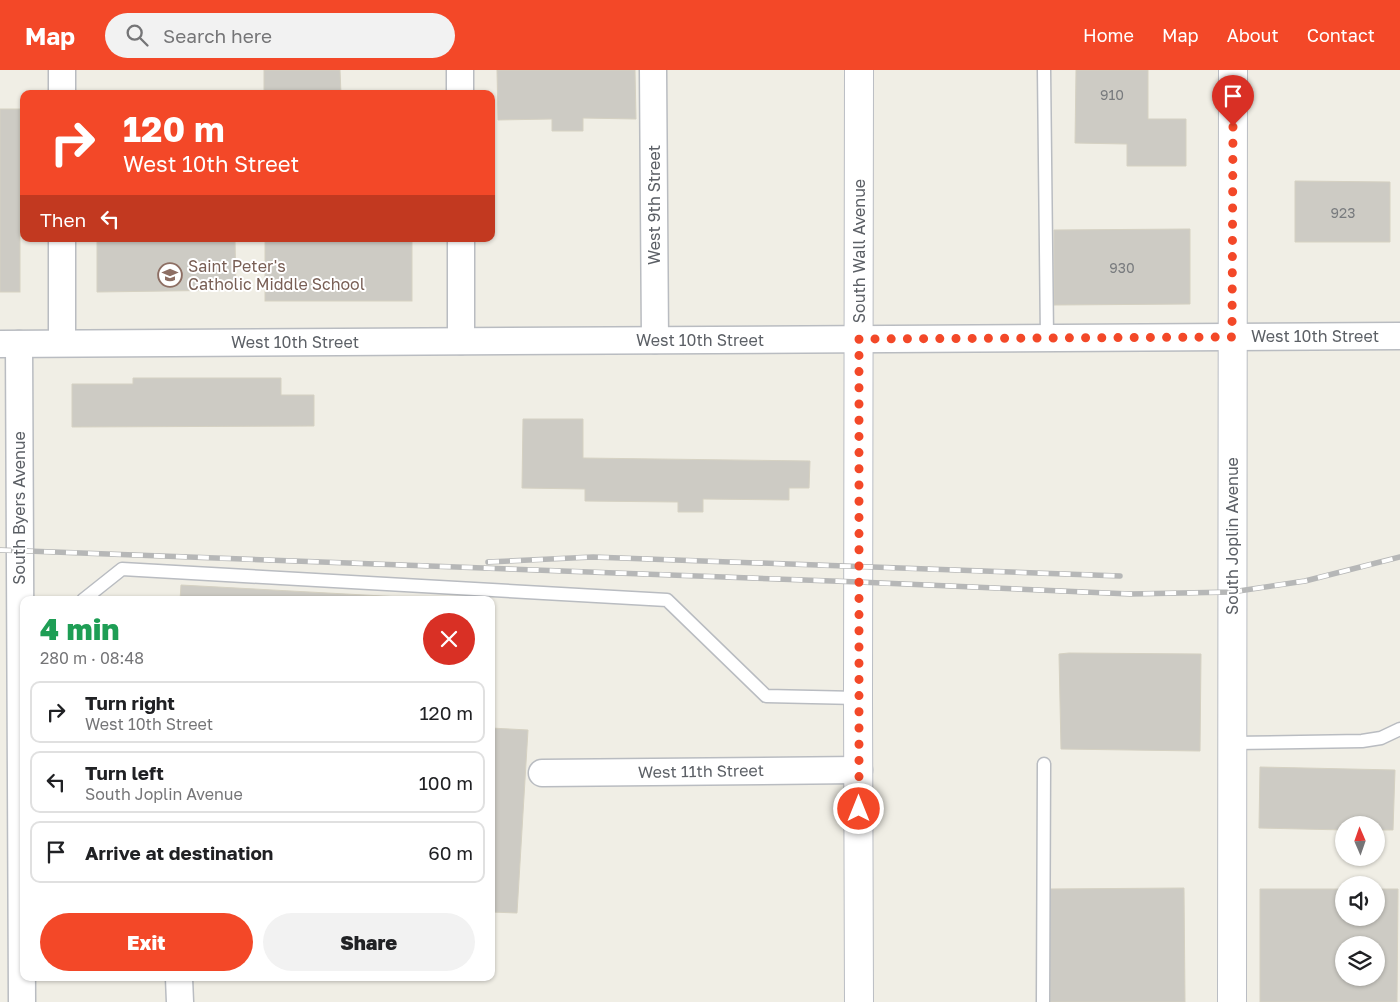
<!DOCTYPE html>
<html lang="en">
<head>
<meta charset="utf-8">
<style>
  :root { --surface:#fff; --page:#f2f2f2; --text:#202124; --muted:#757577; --line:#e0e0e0; --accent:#f34828 }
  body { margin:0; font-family:"Golos Text",sans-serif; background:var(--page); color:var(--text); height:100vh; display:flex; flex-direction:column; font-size:19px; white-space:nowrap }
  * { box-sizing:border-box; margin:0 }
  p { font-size:16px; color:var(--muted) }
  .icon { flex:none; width:28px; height:28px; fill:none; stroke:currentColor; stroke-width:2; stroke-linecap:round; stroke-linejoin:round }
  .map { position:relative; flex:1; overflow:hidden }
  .sheet { position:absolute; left:20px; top:526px; width:475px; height:385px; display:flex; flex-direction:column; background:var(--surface); border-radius:10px; box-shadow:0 1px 4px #0004 }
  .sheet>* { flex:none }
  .hud { position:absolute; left:20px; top:20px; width:475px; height:152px; border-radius:10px; box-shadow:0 1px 4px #0004; background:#f34828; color:#fff; overflow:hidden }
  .needle { width:32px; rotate:358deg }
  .tools { position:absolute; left:1335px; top:746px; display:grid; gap:10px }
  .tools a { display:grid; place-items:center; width:50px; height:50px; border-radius:50%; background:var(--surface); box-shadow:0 1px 4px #0004; font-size:25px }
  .pin { position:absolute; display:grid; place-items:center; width:42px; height:42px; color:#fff; margin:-51px -21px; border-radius:50% 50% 50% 0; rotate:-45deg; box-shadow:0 0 5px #0007 }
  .pin .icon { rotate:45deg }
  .me { position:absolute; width:55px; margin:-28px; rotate:0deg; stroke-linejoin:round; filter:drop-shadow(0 0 4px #0008) }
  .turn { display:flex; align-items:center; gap:18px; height:105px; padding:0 20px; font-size:22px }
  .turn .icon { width:65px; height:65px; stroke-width:2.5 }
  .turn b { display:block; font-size:35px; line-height:42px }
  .then { display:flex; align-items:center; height:48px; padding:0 20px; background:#0003; gap:10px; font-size:19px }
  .round { display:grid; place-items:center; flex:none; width:52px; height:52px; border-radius:26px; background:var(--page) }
  .overview { display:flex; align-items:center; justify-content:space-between; height:85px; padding:0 20px }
  h1 { font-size:30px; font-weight:800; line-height:38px; color:#1e9e55 }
  .button { display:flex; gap:10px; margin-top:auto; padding:10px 20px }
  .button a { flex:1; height:58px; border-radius:30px; background:var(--accent); color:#fff; font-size:20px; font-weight:800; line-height:58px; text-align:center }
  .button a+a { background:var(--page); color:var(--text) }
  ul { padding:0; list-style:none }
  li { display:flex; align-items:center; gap:15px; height:62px; margin:0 10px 8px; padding:0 10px; border:2px solid var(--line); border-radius:10px }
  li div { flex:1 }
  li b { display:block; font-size:19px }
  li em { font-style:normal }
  header { display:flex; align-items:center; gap:30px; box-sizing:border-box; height:70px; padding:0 25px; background:var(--accent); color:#fff }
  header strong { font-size:24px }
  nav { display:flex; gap:28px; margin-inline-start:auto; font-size:18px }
  .search { width:350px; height:45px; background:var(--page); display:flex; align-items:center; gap:12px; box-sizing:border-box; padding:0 18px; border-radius:28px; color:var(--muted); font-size:19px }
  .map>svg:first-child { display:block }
  .building { fill:#cdcbc4; stroke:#d5d1c2; fill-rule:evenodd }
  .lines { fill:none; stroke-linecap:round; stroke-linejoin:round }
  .lane-casing { stroke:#b9bcc1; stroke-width:15 }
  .street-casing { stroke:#b9bcc1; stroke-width:29 }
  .secondary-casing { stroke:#babdc3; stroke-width:30 }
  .lane { stroke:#fff; stroke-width:12 }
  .street { stroke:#fff; stroke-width:26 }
  .secondary { stroke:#fff; stroke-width:28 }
  .rail-casing { stroke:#b6b7b7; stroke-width:5.5 }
  .rail { stroke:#fff; stroke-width:4; stroke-dasharray:11; stroke-linecap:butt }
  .route { stroke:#f34828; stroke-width:9; stroke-dasharray:0 16.2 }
  .labels { text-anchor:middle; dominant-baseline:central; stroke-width:4; stroke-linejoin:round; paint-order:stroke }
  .number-label { font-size:14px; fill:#787b7e }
  .street-label { font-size:16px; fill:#5c6066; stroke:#fff }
  .education-label { font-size:16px; fill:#785e54; stroke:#fff; text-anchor:start }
</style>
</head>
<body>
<header>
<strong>Map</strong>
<div class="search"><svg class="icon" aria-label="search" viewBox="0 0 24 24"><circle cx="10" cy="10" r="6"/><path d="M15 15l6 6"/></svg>Search here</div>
<nav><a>Home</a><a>Map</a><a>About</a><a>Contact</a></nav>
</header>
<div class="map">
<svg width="1400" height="932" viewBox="0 0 1400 932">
  <rect width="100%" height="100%" fill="#f0eee5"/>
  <!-- building -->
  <g class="building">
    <polygon points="264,0 340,0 341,24 264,24"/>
    <polygon points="497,0 635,0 636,49 583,48 583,61 552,61 552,49 498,50"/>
    <polygon points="1076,0 1148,0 1148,49 1186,49 1186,96 1127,96 1127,74 1075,73"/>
    <rect x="0" y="39" width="20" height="183"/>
    <polygon points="1295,111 1390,112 1390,172 1295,172"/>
    <polygon points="1190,159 1190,234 1054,235 1054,160"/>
    <polygon points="97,169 235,169 236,220 97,222"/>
    <rect x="265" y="169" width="147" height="62"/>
    <polygon points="133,308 281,308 281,325 314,325 314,356 72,357 72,314 133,314"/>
    <polygon points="523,349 583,349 583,388 810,391 809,418 789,418 789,430 703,429 703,442 678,442 678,432 585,431 585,419 522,418"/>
    <polygon points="181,515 456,530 180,530"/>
    <polygon points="1069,583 1201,584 1200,681 1061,679 1059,584"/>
    <polygon points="491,658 528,660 517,843 491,842"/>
    <polygon points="1260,697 1395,700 1393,760 1376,760 1376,755 1344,755 1344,760 1259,758"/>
    <polygon points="1184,818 1185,932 1050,932 1049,819"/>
    <path d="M1260 819H1344V848H1376V819H1398L1397 932H1260ZM1344 875H1376V908H1344Z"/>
  </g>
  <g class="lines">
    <!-- lane casing -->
    <g class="lane-casing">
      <g id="lane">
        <polyline points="1044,0 1047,268"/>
        <polyline points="83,530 122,499 667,530 766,626 858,628"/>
        <polyline points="1232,673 1362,671 1381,668 1400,659"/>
        <polyline points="1043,932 1044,694"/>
      </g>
    </g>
    <!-- street casing -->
    <g class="street-casing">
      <g id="street">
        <polyline points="460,0 460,24"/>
        <polyline points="653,0 655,270"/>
        <polyline points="62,24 62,0"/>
        <polyline points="461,169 461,271"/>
        <polyline points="62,273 62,169"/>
        <polyline points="0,274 1400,266"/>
        <polyline points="19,274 22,932"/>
        <polyline points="542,703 859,700"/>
        <polyline points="179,908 180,932"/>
      </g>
    </g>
    <!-- secondary casing -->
    <g class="secondary-casing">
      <g id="secondary">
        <polyline points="859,932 858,628 859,0"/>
        <polyline points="1232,932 1233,0"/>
      </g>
    </g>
    <!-- lane -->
    <use href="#lane" class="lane"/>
    <!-- street -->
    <use href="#street" class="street"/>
    <!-- secondary -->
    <use href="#secondary" class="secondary"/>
    <!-- rail casing -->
    <g class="rail-casing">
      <g id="rail">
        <polyline points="0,480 859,512 1130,524 1232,522 1305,511 1400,487"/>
        <polyline points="488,492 593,487 1120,506"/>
      </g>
    </g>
    <!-- rail -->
    <use href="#rail" class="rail"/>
  </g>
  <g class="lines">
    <!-- route -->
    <polyline class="route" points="859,739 859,269 1232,267 1233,56"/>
  </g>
  <!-- icons -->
  <defs>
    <g id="school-ring" transform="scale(1.25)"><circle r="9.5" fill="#fff" stroke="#8d6e63" stroke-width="1.5"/><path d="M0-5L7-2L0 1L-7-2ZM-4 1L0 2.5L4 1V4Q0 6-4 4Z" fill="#8d6e63"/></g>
  </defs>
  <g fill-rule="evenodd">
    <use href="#school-ring" x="170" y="205"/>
  </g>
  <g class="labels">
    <!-- number labels -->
    <g class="number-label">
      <text x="1112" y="24">910</text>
      <text x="1343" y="142">923</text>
      <text x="1122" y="197">930</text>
    </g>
    <!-- street labels -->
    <g class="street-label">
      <text transform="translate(654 135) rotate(-90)">West 9th Street</text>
      <text transform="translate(859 181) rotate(-90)">South Wall Avenue</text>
      <text x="1315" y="266">West 10th Street</text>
      <text x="700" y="270">West 10th Street</text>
      <text x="295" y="272">West 10th Street</text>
      <text transform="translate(19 438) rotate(-90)">South Byers Avenue</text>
      <text transform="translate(1232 466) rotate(-90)">South Joplin Avenue</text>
      <text transform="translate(701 701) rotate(-1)">West 11th Street</text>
    </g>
    <!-- education labels -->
    <g class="education-label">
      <text x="188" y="196">Saint Peter's<tspan x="188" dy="18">Catholic Middle School</tspan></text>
    </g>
  </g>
</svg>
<div class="tools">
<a><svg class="needle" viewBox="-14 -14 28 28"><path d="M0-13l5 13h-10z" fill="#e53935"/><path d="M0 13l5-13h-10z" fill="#757577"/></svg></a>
<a><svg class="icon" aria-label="sound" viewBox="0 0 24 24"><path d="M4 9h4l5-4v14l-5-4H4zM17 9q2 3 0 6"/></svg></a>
<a><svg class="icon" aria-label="layers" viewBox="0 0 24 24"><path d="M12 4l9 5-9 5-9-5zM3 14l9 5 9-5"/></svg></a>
</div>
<div class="pin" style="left:1233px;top:56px;background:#d93025"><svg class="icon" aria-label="arrive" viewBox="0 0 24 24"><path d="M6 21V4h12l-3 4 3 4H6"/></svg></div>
<svg class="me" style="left:859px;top:739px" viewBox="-20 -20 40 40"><circle r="17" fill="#f34828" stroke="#fff" stroke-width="3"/><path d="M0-11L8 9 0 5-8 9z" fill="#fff"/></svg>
<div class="hud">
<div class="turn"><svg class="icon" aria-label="right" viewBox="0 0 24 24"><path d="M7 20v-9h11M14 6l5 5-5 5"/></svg><div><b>120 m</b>West 10th Street</div></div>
<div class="then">Then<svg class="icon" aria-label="left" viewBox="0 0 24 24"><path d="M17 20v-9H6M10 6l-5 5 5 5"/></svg></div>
</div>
<section class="sheet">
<div class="overview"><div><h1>4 min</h1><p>280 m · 08:48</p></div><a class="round" style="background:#d93025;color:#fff"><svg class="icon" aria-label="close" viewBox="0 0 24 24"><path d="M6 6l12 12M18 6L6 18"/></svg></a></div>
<ul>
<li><svg class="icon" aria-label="right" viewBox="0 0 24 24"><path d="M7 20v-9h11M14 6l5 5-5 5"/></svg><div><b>Turn right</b><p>West 10th Street</p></div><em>120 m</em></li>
<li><svg class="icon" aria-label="left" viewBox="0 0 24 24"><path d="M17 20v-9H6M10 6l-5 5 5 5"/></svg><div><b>Turn left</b><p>South Joplin Avenue</p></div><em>100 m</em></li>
<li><svg class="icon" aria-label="arrive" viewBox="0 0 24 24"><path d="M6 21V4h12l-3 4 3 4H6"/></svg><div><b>Arrive at destination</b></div><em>60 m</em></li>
</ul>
<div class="button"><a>Exit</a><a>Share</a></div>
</section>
</div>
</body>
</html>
